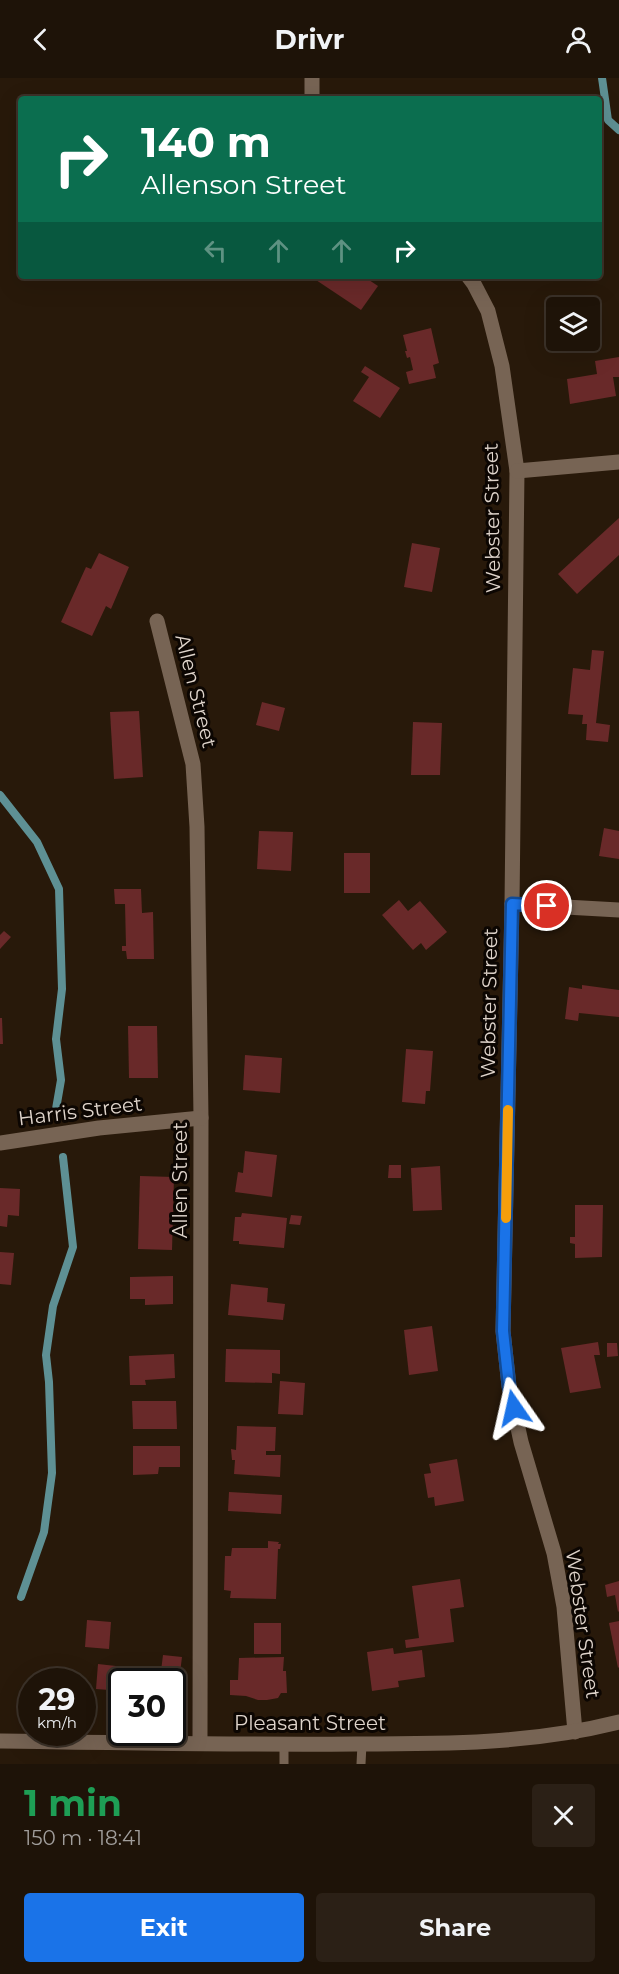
<!DOCTYPE html>
<html lang="en">
<head>
<meta charset="utf-8">
<style>
  :root { --surface:#1e1308; --page:#2b2016; --text:#f1f3f6; --muted:#a19e9c; --line:#3c3229; --accent:#1a73e8 }
  body { margin:0; font-family:Montserrat,sans-serif; background:var(--page); color:var(--text); height:100vh; display:flex; flex-direction:column; font-size:22px; white-space:nowrap }
  * { box-sizing:border-box; margin:0 }
  p { font-size:20px; color:var(--muted) }
  .icon { flex:none; width:33px; height:33px; fill:none; stroke:currentColor; stroke-width:2; stroke-linecap:round; stroke-linejoin:round }
  .map { position:relative; height:1686px; overflow:hidden }
  .details { display:flex; flex-direction:column; background:var(--surface); flex:1 }
  .details>* { flex:none }
  .hud { position:absolute; left:18px; top:18px; width:584px; height:183px; border-radius:6px; box-shadow:0 6px 24px #0002,0 0 0 2px var(--line); background:#0b6e4f; color:#fff; overflow:hidden }
  .buttons { position:absolute; left:546px; top:219px; display:grid; gap:12px }
  .buttons a { display:grid; place-items:center; width:54px; height:54px; border-radius:6px; background:var(--surface); box-shadow:0 6px 24px #0002,0 0 0 2px var(--line); font-size:30px }
  .speed { position:absolute; left:18px; top:1590px; display:flex; gap:12px; font-size:30px; font-weight:700; text-align:center }
  .speed>* { display:grid; place-content:center; width:78px; height:78px; border-radius:50%; background:var(--surface); box-shadow:0 6px 24px #0002,0 0 0 2px var(--line); line-height:1 }
  .speed small { font-size:15px; font-weight:400 }
  .speed .limit { border:3px solid #111; border-radius:9px; background:#fff; color:#111 }
  .pin { position:absolute; display:grid; place-items:center; width:51px; height:51px; color:#fff; margin:-26px; border:3px solid #fff; border-radius:50%; box-shadow:0 2px 6px #0007 }
  .me { position:absolute; width:66px; margin:-33px; rotate:349deg; stroke-linejoin:round; filter:drop-shadow(0 0 4px #0008) }
  .turn { display:flex; align-items:center; gap:21px; height:126px; padding:0 24px; font-size:27px }
  .turn .icon { width:78px; height:78px; stroke-width:2.5 }
  .turn b { display:block; font-size:42px; line-height:51px }
  .lanes { display:flex; align-items:center; height:57px; padding:0 24px; background:#0003; justify-content:center; gap:30px; direction:ltr }
  .lanes .off { opacity:.35 }
  .round { display:grid; place-items:center; flex:none; width:63px; height:63px; border-radius:6px; background:var(--page) }
  .head { display:flex; align-items:center; justify-content:space-between; height:102px; padding:0 24px }
  h1 { font-size:36px; font-weight:700; line-height:45px; color:#1e9e55 }
  .cta { display:flex; gap:12px; margin-top:auto; padding:12px 24px }
  .cta a { flex:1; height:69px; border-radius:6px; background:var(--accent); color:#fff; font-size:24px; font-weight:700; line-height:69px; text-align:center }
  .cta a+a { background:var(--page); color:var(--text) }
  header { display:flex; justify-content:space-between; align-items:center; height:78px; padding:0 24px; background:var(--surface); font-size:27px; font-weight:700 }
  .map>svg:first-child { display:block }
  .lines { fill:none; stroke-linecap:round; stroke-linejoin:round }
  .stream { stroke:#5e9094; stroke-width:8 }
  .building { fill:#692929 }
  .lane { stroke:#776454; stroke-width:9 }
  .street { stroke:#776454; stroke-width:15 }
  .secondary { stroke:#776454; stroke-width:15 }
  .route-casing { stroke:#114b97; stroke-width:15 }
  .route { stroke:#1a73e8; stroke-width:10 }
  .slow { stroke:#f59e0b; stroke-width:10 }
  .labels { text-anchor:middle; dominant-baseline:central; stroke-width:6; stroke-linejoin:round; paint-order:stroke }
  .street-label { font-size:20px; fill:#dfd4cb; stroke:#0c0602 }
</style>
</head>
<body>
<header><svg class="icon" aria-label="back" viewBox="0 0 24 24"><path d="M15 5l-7 7 7 7"/></svg>Drivr<svg class="icon" aria-label="person" viewBox="0 0 24 24"><circle cx="12" cy="8" r="4"/><path d="M4 21q1-7 8-7t8 7"/></svg></header>
<div class="map">
<svg width="619" height="1686" viewBox="0 0 619 1686">
  <rect width="100%" height="100%" fill="#28190a"/>
  <g class="lines">
    <!-- stream -->
    <g class="stream">
      <polyline points="602,0 608,42 619,52"/>
      <polyline points="0,717 37,764 59,811 62,911 56,961 61,1002 56,1031"/>
      <polyline points="21,1519 44,1454 52,1395 49,1304 46,1277 53,1228 73,1169 63,1079"/>
    </g>
  </g>
  <!-- building -->
  <g class="building">
    <polygon points="310,198 363,198 378,208 361,232"/>
    <polygon points="431,250 439,285 433,287 436,300 409,306 406,294 413,292 410,279 407,280 405,273 407,273 403,257"/>
    <polygon points="619,279 619,299 613,299 616,318 570,326 567,301 597,296 595,283"/>
    <polygon points="365,288 400,310 380,340 353,323 369,299 361,294"/>
    <polygon points="619,440 619,477 577,516 558,496"/>
    <polygon points="412,465 440,470 432,514 404,509"/>
    <polygon points="99,475 129,489 111,531 106,528 92,558 61,544 86,489 91,491"/>
    <polygon points="592,572 604,573 596,645 610,647 608,664 586,662 587,646 582,646 583,637 568,636 573,590 590,592"/>
    <polygon points="262,624 285,630 279,653 256,647"/>
    <polygon points="139,633 143,699 114,701 110,634"/>
    <polygon points="413,644 442,645 440,697 411,697"/>
    <polygon points="604,750 619,753 619,781 599,778"/>
    <polygon points="259,753 293,754 291,793 257,791"/>
    <rect x="344" y="775" width="26" height="40"/>
    <polygon points="114,811 141,811 142,835 153,834 154,881 127,881 126,873 122,873 122,868 126,868 125,826 115,826"/>
    <polygon points="399,822 408,833 420,823 447,854 426,872 421,865 413,872 382,837"/>
    <polygon points="4,853 11,859 0,871 0,857"/>
    <polygon points="582,907 619,912 619,939 579,935 578,943 565,941 569,909 582,911"/>
    <polygon points="0,940 2,940 3,966 0,966"/>
    <polygon points="128,948 157,948 158,1000 129,1000"/>
    <polygon points="406,971 433,973 430,1013 426,1013 425,1026 402,1024"/>
    <polygon points="245,977 282,980 280,1015 243,1012"/>
    <polygon points="245,1073 277,1077 272,1119 235,1114 238,1094 243,1095"/>
    <polygon points="389,1087 401,1087 401,1100 388,1100"/>
    <polygon points="440,1088 442,1132 413,1133 411,1090"/>
    <polygon points="140,1098 174,1099 172,1172 138,1171"/>
    <polygon points="0,1110 20,1111 19,1138 8,1137 7,1149 0,1148"/>
    <polygon points="575,1127 603,1127 602,1179 575,1180 575,1166 570,1165 570,1159 575,1159"/>
    <polygon points="242,1135 287,1140 284,1170 239,1166 239,1163 233,1163 235,1139 241,1139"/>
    <polygon points="291,1137 302,1138 300,1147 289,1146"/>
    <polygon points="0,1174 14,1175 11,1207 0,1206"/>
    <polygon points="173,1198 173,1226 145,1227 145,1221 130,1221 130,1199"/>
    <polygon points="231,1206 268,1210 267,1224 285,1226 283,1242 228,1237"/>
    <polygon points="432,1248 438,1293 409,1297 404,1252"/>
    <polygon points="598,1264 600,1277 594,1277 601,1310 570,1315 561,1270"/>
    <polygon points="607,1265 617,1265 618,1278 607,1279"/>
    <polygon points="226,1271 280,1272 280,1296 272,1295 272,1305 225,1304"/>
    <polygon points="174,1276 175,1300 145,1302 146,1307 130,1307 129,1278"/>
    <polygon points="280,1303 305,1305 303,1337 278,1336"/>
    <polygon points="132,1323 176,1323 177,1351 133,1351"/>
    <polygon points="237,1348 276,1349 275,1373 266,1373 266,1377 281,1377 280,1399 234,1396 235,1382 232,1382 231,1371 236,1372"/>
    <polygon points="133,1368 180,1368 180,1389 159,1389 158,1396 133,1397"/>
    <polygon points="457,1381 464,1423 435,1428 434,1419 428,1420 424,1396 431,1395 429,1386"/>
    <polygon points="229,1414 282,1417 281,1436 228,1433"/>
    <polygon points="268,1463 279,1464 278,1466 281,1466 280,1471 278,1471 276,1521 230,1520 231,1513 224,1512 225,1478 231,1478 232,1470 268,1470"/>
    <polygon points="460,1501 464,1529 450,1531 454,1564 406,1570 405,1562 419,1560 412,1508"/>
    <polygon points="619,1503 619,1533 618,1534 615,1517 607,1519 605,1507"/>
    <polygon points="87,1542 111,1544 109,1571 85,1569"/>
    <polygon points="619,1543 619,1589 618,1590 609,1545"/>
    <rect x="254" y="1545" width="27" height="31"/>
    <polygon points="393,1570 394,1576 422,1572 425,1599 398,1603 399,1609 372,1613 367,1574"/>
    <polygon points="163,1577 182,1579 177,1619 172,1618 172,1604 122,1604 122,1613 96,1611 98,1586 161,1593"/>
    <polygon points="284,1579 283,1593 286,1593 287,1615 281,1615 278,1620 267,1622 258,1622 246,1618 230,1617 230,1602 238,1602 239,1580"/>
  </g>
  <g class="lines">
    <!-- lane -->
    <g class="lane">
      <polyline points="284,1667 284,1686"/>
      <polyline points="361,1686 362,1666"/>
    </g>
    <!-- street -->
    <g class="street">
      <polyline points="312,0 312,21"/>
      <polyline points="468,198 474,206 488,233 502,288 517,393 512,826 503,1253 509,1308 521,1364 554,1475 564,1529 575,1654"/>
      <polyline points="517,393 619,384"/>
      <polyline points="157,543 193,686 197,749 201,1040 200,1665"/>
      <polyline points="512,826 619,832"/>
      <polyline points="0,1065 99,1050 201,1040"/>
    </g>
    <!-- secondary -->
    <path class="secondary" d="M0 1663C119 1665 237 1667 356 1666 445 1666 532 1666 619 1644"/>
  </g>
  <g class="lines">
    <!-- route casing -->
    <g class="route-casing">
      <polyline id="route" points="514,1330 509,1308 503,1253 512,826 547,828"/>
    </g>
    <!-- route -->
    <use href="#route" class="route"/>
    <!-- slow -->
    <polyline class="slow" points="506,1140 508,1032"/>
  </g>
  <g class="labels">
    <!-- street labels -->
    <g class="street-label">
      <text transform="translate(492 440) rotate(-91)">Webster Street</text>
      <text transform="translate(196 613) rotate(76)">Allen Street</text>
      <text transform="translate(489 925) rotate(-89)">Webster Street</text>
      <text transform="translate(80 1033) rotate(-7)">Harris Street</text>
      <text transform="translate(180 1102) rotate(-90)">Allen Street</text>
      <text transform="translate(583 1546) rotate(82)">Webster Street</text>
      <text x="310" y="1645">Pleasant Street</text>
    </g>
  </g>
</svg>
<div class="buttons">
<a><svg class="icon" aria-label="layers" viewBox="0 0 24 24"><path d="M12 4l9 5-9 5-9-5zM3 14l9 5 9-5"/></svg></a>
</div>
<div class="speed"><div>29<small>km/h</small></div><div class="limit">30</div></div>
<div class="pin" style="left:547px;top:828px;background:#d93025"><svg class="icon" aria-label="arrive" viewBox="0 0 24 24"><path d="M6 21V4h12l-3 4 3 4H6"/></svg></div>
<svg class="me" style="left:514px;top:1330px" viewBox="-20 -20 40 40"><path d="M0-17L14 15 0 8-14 15z" fill="#1a73e8" stroke="#fff" stroke-width="4"/></svg>
<div class="hud">
<div class="turn"><svg class="icon" aria-label="right" viewBox="0 0 24 24"><path d="M7 20v-9h11M14 6l5 5-5 5"/></svg><div><b>140 m</b>Allenson Street</div></div>
<div class="lanes"><svg class="icon off" aria-label="left" viewBox="0 0 24 24"><path d="M17 20v-9H6M10 6l-5 5 5 5"/></svg><svg class="icon off" aria-label="ahead" viewBox="0 0 24 24"><path d="M12 20V5M6 11l6-6 6 6"/></svg><svg class="icon off" aria-label="ahead" viewBox="0 0 24 24"><path d="M12 20V5M6 11l6-6 6 6"/></svg><svg class="icon" aria-label="right" viewBox="0 0 24 24"><path d="M7 20v-9h11M14 6l5 5-5 5"/></svg></div>
</div>
</div>
<section class="details">
<div class="head"><div><h1>1 min</h1><p>150 m · 18:41</p></div><a class="round"><svg class="icon" aria-label="close" viewBox="0 0 24 24"><path d="M6 6l12 12M18 6L6 18"/></svg></a></div>
<div class="cta"><a>Exit</a><a>Share</a></div>
</section>
</body>
</html>
